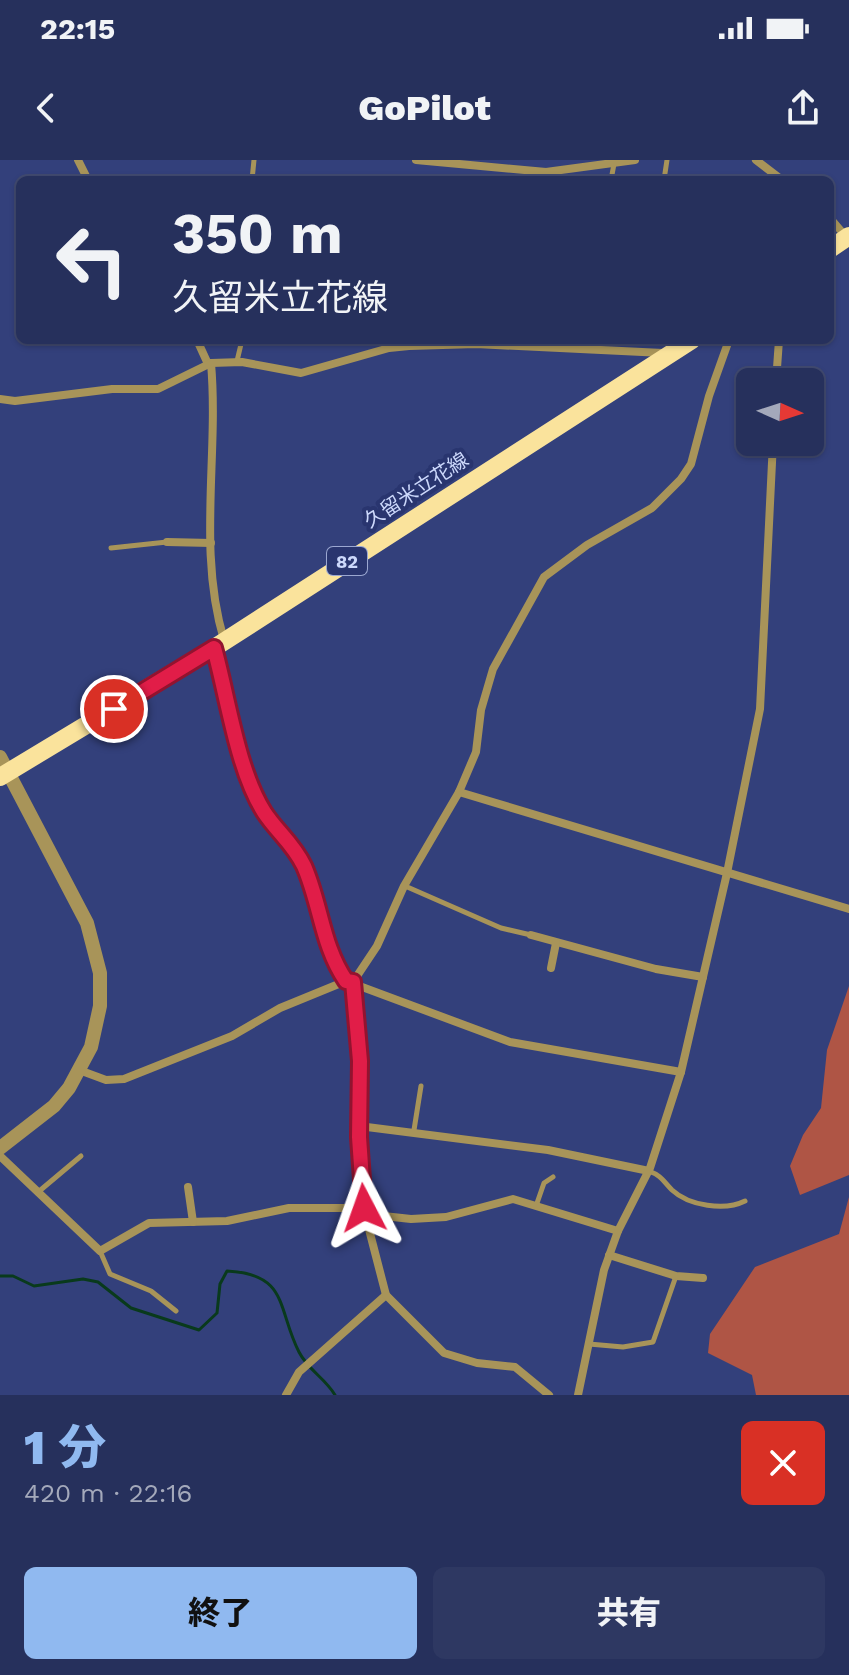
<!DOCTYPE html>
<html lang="ja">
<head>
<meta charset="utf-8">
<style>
  :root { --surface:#26305c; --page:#2e3862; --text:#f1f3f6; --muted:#a4a9bb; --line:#424b72; --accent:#90b9f0 }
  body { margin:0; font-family:"Work Sans","Noto Sans JP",sans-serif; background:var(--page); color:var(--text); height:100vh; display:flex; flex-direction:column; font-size:30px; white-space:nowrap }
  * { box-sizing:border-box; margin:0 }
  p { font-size:26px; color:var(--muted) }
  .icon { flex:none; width:44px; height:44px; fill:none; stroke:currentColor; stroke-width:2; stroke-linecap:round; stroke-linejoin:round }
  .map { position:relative; height:1235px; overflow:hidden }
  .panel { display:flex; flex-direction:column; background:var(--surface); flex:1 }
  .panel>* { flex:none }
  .guide { position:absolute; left:16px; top:16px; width:818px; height:168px; border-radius:12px; box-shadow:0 2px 6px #0004,0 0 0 2px var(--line); background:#26305c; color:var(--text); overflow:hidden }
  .needle { width:52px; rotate:93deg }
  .tools { position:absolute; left:736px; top:208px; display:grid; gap:16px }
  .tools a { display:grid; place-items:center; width:88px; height:88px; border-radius:12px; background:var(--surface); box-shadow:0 2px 6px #0004,0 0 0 2px var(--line); font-size:40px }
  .pin { position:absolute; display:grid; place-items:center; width:68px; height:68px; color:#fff; margin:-34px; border:4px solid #fff; border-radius:50%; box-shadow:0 2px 8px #0007 }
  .me { position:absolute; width:88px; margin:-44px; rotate:356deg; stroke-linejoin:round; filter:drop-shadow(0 0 6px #0008) }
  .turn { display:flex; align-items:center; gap:28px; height:168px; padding:0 24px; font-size:36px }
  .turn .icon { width:104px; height:104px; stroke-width:2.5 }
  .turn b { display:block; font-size:56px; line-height:68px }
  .round { display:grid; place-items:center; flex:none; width:84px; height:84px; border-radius:12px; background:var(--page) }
  .head { display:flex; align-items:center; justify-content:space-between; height:136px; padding:0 24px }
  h1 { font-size:48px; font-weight:800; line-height:60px; color:var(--accent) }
  .cta { display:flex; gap:16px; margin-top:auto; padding:16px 24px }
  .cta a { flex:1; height:92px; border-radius:12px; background:var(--accent); color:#111; font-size:32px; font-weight:800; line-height:92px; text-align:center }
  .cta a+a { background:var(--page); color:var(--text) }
  .status { display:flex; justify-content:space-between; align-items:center; height:56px; padding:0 40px; background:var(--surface); direction:ltr }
  .status svg { height:22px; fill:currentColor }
  header { display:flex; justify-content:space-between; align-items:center; height:104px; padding:0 24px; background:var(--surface); font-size:36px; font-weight:800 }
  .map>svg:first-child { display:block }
  .forest { fill:#af5545 }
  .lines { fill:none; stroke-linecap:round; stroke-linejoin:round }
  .stream { stroke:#093a1c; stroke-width:3 }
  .service { stroke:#a89459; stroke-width:5 }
  .minor { stroke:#a89459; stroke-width:8 }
  .tertiary { stroke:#a89459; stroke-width:14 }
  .primary { stroke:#fae39c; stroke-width:18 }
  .route-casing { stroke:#92132f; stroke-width:20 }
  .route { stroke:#e11d48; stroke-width:14 }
  .labels { text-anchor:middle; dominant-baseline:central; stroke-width:8; stroke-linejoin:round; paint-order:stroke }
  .shield { fill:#29356f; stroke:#9ba7d1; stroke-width:2 }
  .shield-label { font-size:18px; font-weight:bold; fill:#ccd8fb }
  .street-label { font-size:20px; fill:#ccd8fb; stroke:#29356f }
</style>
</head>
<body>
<div class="status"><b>22:15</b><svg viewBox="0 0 49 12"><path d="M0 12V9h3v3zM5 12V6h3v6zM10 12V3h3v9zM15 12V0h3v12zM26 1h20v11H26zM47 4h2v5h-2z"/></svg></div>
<header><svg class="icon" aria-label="back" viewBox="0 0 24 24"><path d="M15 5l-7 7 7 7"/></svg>GoPilot<svg class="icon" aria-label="share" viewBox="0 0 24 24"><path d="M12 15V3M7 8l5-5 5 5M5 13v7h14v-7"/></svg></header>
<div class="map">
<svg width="849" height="1235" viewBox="0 0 849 1235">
  <rect width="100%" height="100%" fill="#33407b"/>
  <!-- forest -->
  <g class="forest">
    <polygon points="849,826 849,1015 800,1035 790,1006 803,975 821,948 827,890"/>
    <polygon points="849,1037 849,1235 756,1235 752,1215 708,1193 710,1174 755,1107 839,1074"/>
  </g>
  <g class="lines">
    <!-- stream -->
    <path class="stream" d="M0 1116H13L34 1126 83 1119 98 1122 131 1148 199 1170 217 1153 220 1124 227 1111C289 1114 277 1149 299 1192 308 1210 325 1218 335 1235"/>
    <!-- service -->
    <g class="service">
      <polyline points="252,20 254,0"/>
      <polyline points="611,20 614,4"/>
      <polyline points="664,20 667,0"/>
      <polyline points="237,201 242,180"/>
      <polyline points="111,388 167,382"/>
      <polyline points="405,726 501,768 531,775"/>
      <polyline points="414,970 421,926"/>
      <path d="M649 1011C662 1016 663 1021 672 1030 689 1046 725 1051 745 1041"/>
      <polyline points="37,1033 81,996"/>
      <polyline points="536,1046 544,1023 553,1017"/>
      <polyline points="100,1091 110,1114 151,1131 176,1151"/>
      <polyline points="589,1184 623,1187 653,1182 676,1116"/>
    </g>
    <!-- minor -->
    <g class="minor">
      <polyline points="78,0 88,20"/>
      <polyline points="416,0 546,12 635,0"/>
      <polyline points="756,0 782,20"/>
      <polyline points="830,58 847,78"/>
      <polyline points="197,180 208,204"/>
      <path d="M211 203C219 295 197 390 224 480"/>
      <polyline points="776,222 779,180"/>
      <polyline points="0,239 15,241 112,229 158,229 211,203 242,202 301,213 389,188 409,186 476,184 663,193"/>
      <polyline points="167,382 211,383"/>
      <path d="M215 488C228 538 238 609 264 652 277 673 293 683 304 707 321 745 322 786 346 821"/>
      <polyline points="459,632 849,749"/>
      <polyline points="531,775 656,809 703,817"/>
      <polyline points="551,808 556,783"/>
      <polyline points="79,910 106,920 124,919 232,876 280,848 346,821 510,882 681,912"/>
      <polyline points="359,966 548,990 649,1011"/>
      <polyline points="0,996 100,1091 149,1063 227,1061 289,1048 364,1048"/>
      <polyline points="188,1027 193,1062"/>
      <polyline points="365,1054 411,1059 446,1057 513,1039 618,1071"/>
      <polyline points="609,1095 676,1116 703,1118"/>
      <polyline points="286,1235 299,1212 386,1135"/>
      <polyline points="549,1235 515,1207 477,1203 444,1193 386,1135 365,1054 359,977 360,901 353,822 377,786 404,726 459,632 476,592 481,550 493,509 544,417 587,385 652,348 681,319 691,304 709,236 729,180"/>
      <polyline points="578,1235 604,1110 618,1071 650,1008 681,912 727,713 760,549 773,282"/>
    </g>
    <!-- tertiary -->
    <polyline class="tertiary" points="0,597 87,763 100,813 100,846 91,887 69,928 54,946 0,988"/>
    <!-- primary -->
    <g class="primary">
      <polyline points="830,89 849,76"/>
      <polyline points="0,617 214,488 692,180"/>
    </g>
  </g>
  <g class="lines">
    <!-- route casing -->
    <g class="route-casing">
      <path id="route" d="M114 549 214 488C228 538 237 609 264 652 277 672 293 683 304 706 321 745 322 786 346 821L353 822 360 901 359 977 364 1048"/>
    </g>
    <!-- route -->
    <use href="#route" class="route"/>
  </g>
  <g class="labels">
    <!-- shield labels -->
    <rect class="shield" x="327" y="387" width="40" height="28" rx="6"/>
    <g class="shield-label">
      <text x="347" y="401">82</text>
    </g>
    <!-- street labels -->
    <g class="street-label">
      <text transform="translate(416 330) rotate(-33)">久留米立花線</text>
    </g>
  </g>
</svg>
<div class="tools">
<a><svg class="needle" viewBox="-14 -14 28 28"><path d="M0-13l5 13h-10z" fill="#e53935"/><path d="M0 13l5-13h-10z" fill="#a4a9bb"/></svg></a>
</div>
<div class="pin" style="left:114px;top:549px;background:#d93025"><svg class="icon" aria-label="arrive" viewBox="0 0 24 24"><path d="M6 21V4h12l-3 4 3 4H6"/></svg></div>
<svg class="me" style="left:364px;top:1048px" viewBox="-20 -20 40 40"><path d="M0-17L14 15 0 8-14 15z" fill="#e11d48" stroke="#fff" stroke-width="4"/></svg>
<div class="guide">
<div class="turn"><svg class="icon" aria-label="left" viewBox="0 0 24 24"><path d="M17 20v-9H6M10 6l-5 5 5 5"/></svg><div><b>350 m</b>久留米立花線</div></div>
</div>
</div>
<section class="panel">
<div class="head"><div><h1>1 分</h1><p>420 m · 22:16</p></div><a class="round" style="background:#d93025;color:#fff"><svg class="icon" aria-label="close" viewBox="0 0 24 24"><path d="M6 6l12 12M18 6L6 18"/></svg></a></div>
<div class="cta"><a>終了</a><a>共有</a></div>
</section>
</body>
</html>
